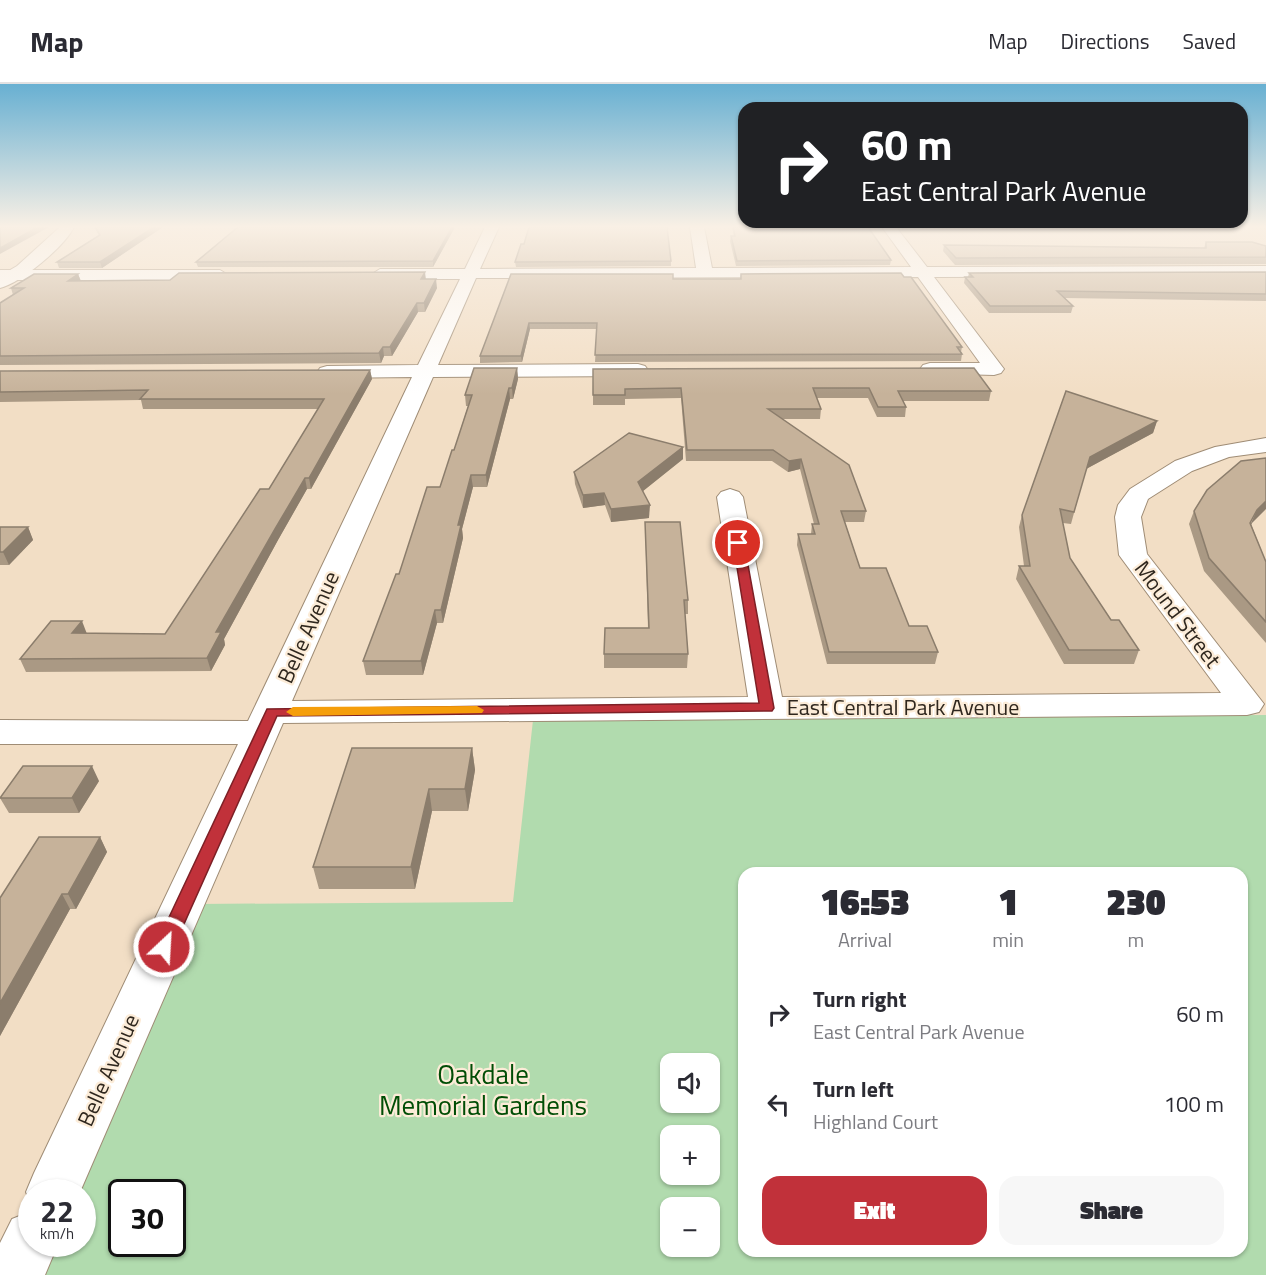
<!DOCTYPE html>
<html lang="en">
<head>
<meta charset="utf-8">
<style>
  :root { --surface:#fff; --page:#f7f7f7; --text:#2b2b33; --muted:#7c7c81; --line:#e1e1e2; --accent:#c1313a }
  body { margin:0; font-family:"Titillium Web",sans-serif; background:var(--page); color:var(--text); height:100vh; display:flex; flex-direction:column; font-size:22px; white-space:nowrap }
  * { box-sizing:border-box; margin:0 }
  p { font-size:20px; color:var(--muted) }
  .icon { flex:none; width:33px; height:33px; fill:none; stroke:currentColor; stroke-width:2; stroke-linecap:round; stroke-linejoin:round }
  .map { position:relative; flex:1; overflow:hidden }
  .drawer { position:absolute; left:738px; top:783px; width:510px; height:390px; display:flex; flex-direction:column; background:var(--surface); border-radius:18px; box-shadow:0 2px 4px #0004 }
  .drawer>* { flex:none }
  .banner { position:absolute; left:738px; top:18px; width:510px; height:126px; border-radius:18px; box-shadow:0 2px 4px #0004; background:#202124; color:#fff; overflow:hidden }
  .fabs { position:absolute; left:660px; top:969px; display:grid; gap:12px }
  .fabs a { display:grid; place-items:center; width:60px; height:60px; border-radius:12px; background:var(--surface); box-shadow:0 2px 4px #0004; font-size:30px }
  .speed { position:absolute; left:18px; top:1095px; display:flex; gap:12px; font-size:30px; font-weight:700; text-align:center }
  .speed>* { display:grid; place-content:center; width:78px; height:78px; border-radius:50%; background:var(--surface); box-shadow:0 2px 4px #0004; line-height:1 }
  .speed small { font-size:15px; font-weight:400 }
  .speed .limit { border:3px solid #111; border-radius:9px; background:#fff; color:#111 }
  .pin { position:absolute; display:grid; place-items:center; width:51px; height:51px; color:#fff; margin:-26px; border:3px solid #fff; border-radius:50%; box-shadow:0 2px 6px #0007 }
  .me { position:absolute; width:66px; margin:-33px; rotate:25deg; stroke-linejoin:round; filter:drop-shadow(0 0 4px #0008) }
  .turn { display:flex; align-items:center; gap:21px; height:126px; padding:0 24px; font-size:27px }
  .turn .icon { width:78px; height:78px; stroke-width:2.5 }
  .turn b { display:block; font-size:42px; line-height:51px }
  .eta { display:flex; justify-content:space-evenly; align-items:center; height:102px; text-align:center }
  .eta b { font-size:36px; font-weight:800; line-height:42px }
  .button { display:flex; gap:12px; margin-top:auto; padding:12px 24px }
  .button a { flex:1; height:69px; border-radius:18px; background:var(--accent); color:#fff; font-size:24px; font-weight:800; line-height:69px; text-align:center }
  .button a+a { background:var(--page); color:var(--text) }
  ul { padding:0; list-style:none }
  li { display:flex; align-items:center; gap:18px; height:90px; padding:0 24px }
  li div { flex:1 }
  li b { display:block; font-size:22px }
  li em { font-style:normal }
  header { display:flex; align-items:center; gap:36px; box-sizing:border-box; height:84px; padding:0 30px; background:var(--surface); border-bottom:2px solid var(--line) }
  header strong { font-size:28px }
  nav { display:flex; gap:33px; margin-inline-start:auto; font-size:21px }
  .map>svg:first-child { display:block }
  .green { fill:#b1dbae; fill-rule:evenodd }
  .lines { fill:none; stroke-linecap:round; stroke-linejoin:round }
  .street-casing { stroke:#9f8c75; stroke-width:2 }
  .secondary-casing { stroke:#9f8c75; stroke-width:2 }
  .street { fill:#fff; fill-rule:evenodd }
  .secondary { fill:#fff; fill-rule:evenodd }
  .wall { fill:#aa9984 }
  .shaded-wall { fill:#8b7d6c }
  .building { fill:#c6b29a; stroke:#8b7d6c; stroke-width:1.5 }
  .route { fill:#c1313a; stroke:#7d2026; stroke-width:1.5 }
  .slow { fill:#f59e0b }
  .labels { text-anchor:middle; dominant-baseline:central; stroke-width:4.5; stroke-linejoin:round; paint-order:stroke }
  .street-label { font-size:22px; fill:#2f271e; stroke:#fcecd8 }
  .near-park-label { font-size:27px; fill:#004d05; stroke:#fcecd8 }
</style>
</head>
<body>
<header>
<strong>Map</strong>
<nav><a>Map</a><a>Directions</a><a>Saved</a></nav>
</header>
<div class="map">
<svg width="1266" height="1191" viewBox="0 0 1266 1191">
  <rect width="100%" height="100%" fill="#f2dec5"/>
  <!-- green -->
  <path class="green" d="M1266 631V1191H32L46 1160H82V1108H68L195 820 513 818 533 636ZM744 789H1242V1167H744ZM670 980H710V1018H670ZM670 1052H710V1090H670ZM122 1108H172V1160H122ZM670 1124H710V1162H670Z"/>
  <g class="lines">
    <!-- street casing -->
    <g class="street-casing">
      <g id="street">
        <polygon points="485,143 499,143 480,185 696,184 690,143 704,143 712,184 911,183 882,143 896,143 927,183 1266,182 1266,192 934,193 1004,285 1001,289 994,291 923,289 920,285 923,281 930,279 980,279 918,193 476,194 438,281 638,280 645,282 648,286 645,290 638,292 433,293 292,617 748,613 717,413 721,408 730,405 739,408 743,413 782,613 1221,609 1119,471 1115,433 1118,421 1130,405 1175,377 1215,363 1266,354 1266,368 1229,373 1192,387 1148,415 1141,433 1147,470 1264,620 1259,628 1247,631 283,639 80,1108 32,1108 32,1122 26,1108 34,1089 238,660 0,660 0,636 248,637 412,293 327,294 320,292 317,288 320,284 327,282 418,281 460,195 380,195 372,190 380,185 465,185"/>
        <polygon points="0,186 220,186 228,191 220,196 0,196"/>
        <polygon points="32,1127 32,1160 58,1160 45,1191 0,1191 0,1159 12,1135"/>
      </g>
    </g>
    <!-- secondary casing -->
    <g class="secondary-casing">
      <path id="secondary" d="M60 143H74C65 162 21 199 0 204V192L17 182Z"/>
    </g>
    <!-- street -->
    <use href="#street" class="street"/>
    <!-- secondary -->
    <use href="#secondary" class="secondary"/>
  </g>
  <!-- wall -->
  <g class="wall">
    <polygon points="94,143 163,143 102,184 59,184 57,178 99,151"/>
    <polygon points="238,143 455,143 433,183 198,183 196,178"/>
    <polygon points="732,143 868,143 891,176 890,181 736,182 730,157 731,152 734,152"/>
    <polygon points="1206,158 1266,162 1266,180 955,181 943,167 944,161 1204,164"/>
    <polygon points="671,177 671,182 516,183 515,178"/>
    <polygon points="1266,188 1266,217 1065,214 1073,222 1071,229 989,229 964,199 965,193 968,193 969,189"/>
    <polygon points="78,190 81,197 426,195 437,204 425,228 418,228 392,272 384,272 381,279 0,281 0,219 13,211 11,204"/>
    <polygon points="511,190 673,195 740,195 741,190 962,263 961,268 962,270 961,277 595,278 597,245 530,245 522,278 480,279 480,272"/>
    <polygon points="517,284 518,295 513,315 510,315 487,403 473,403 462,445 463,454 443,539 437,539 423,591 366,591 363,577 399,490 440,403 454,366 468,322 466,322 465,311"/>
    <polygon points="593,285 991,307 989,317 903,317 906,323 905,333 877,333 868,314 817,314 821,325 820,335 782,335 866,427 864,438 845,438 860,484 909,542 938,568 935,580 827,580 797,461 798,450 811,450 812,440 814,440 800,385 788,388 772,377 686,377 681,314 625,315 625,321 593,321"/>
    <polygon points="370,286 372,295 311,405 307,405 278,456 224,555 225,561 211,587 26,588 20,575 87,549 165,550 269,405 318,325 143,325 141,316 0,318 0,287"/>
    <polygon points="1066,307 1157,337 1153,349 1086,385 1071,440 1063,439 1070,474 1111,536 1139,566 1134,580 1064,580 1016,495 1019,482 1024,482 1019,443 1022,431"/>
    <polygon points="683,363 683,375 643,407 649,434 611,438 605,421 583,424 575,400 574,388"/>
    <polygon points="1194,427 1252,439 1251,440 1266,478 1266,559 1204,487 1189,440"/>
    <polygon points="645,438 688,516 688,530 685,530 688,570 687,584 604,584 604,570 648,544"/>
    <polygon points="0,443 28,443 33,456 9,481 0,481"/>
    <polygon points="472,664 475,686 468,727 432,727 415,805 319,805 313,783"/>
    <polygon points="99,697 79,729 9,729 0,714"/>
    <polygon points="100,753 107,768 76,825 70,825 0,952 0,814"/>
  </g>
  <!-- shaded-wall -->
  <g class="shaded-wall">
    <polygon points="38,143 49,143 0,170 0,164"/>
    <polygon points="154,143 163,143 102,184 100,178"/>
    <polygon points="452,143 455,143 433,183 433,177"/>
    <polygon points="425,188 426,196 421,195"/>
    <polygon points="78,190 81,198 68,197"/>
    <polygon points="436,195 437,204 425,228 424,219"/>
    <polygon points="417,219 418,228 392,272 390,263"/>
    <polygon points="529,239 530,245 522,278 521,272"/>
    <polygon points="383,263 384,272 381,279 379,269"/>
    <polygon points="517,284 518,295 513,315 512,304"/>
    <polygon points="370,286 372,295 311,405 309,394"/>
    <polygon points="509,304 510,315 487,403 486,391"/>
    <polygon points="1157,337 1153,349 1086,385 1090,373"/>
    <polygon points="683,363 683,375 638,411 638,398"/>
    <polygon points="801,375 800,385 788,388 789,377"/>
    <polygon points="471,391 473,403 462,445 463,454 443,539 441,526 458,441"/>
    <polygon points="305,394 307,405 278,456 224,555 225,561 211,587 207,574 216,548 275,445"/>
    <polygon points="604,409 605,421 583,424 583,411"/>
    <polygon points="1266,417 1266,425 1252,439 1245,452 1257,426"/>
    <polygon points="650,421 649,434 611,438 611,425"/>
    <polygon points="28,443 33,456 9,481 3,468"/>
    <polygon points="435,526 437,539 423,591 421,577"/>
    <polygon points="82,537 87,550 72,549"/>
    <polygon points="472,664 475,686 468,727 465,705"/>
    <polygon points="92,682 99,697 79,729 72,714"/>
    <polygon points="429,705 432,727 415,805 411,783"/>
    <polygon points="100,753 107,768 76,825 68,810"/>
    <polygon points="62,810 70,825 0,952 0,919"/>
  </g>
  <!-- building -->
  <g class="building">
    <polygon points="0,143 38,143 0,164"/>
    <polygon points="95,143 154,143 100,178 57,178 100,151"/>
    <polygon points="238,143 452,143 433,177 196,178"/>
    <polygon points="529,143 667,143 671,177 515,178 521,160 524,160"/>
    <polygon points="733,143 868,143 891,176 737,177 731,152 735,152"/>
    <polygon points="1206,158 1252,158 1266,162 1266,173 956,174 944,161 1206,164"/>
    <polygon points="425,188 421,195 436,195 424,219 417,219 390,263 383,263 379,269 0,272 0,219 24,204 11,204 34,190 78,190 68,197 170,196 179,189"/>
    <polygon points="1266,188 1266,210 1057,207 1073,222 990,222 965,193 973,193 969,189"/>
    <polygon points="901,189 904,193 911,193 962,263 957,263 962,270 595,271 597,239 529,239 521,272 480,272 511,190 673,190 673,195 741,195 741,190"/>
    <polygon points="474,284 517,284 512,304 509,304 486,391 471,391 458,441 461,441 441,526 435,526 421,577 363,577 396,490 399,490 427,403 440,403 452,366 454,366 472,311 465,311"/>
    <polygon points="974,284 991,307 898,307 906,323 878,323 869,304 813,304 821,325 768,325 849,381 866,427 841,427 860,484 886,484 909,542 927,542 938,568 829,568 798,450 815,450 812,440 819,440 801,375 789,377 773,366 687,366 681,304 625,305 625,311 593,311 593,285"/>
    <polygon points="370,286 309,394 305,394 275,445 216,548 221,548 207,574 20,575 51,537 82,537 72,549 165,550 260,405 269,405 324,315 140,315 148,306 0,308 0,287"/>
    <polygon points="1066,307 1157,337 1090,373 1074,428 1060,425 1070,474 1111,536 1119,536 1139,566 1069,566 1019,482 1030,482 1022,431"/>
    <polygon points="629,349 683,363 638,398 650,421 611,425 604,409 583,411 574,388"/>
    <polygon points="1266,374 1266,417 1257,426 1250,439 1266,478 1266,538 1209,474 1194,427 1207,406 1241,377"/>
    <polygon points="645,438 680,438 688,516 684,516 688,570 604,570 605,544 649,544"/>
    <polygon points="0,443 28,443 3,468 0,468"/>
    <polygon points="352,664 472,664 465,705 429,705 411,783 313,783"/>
    <polygon points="23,682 92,682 72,714 0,714"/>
    <polygon points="39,753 100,753 68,810 62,810 0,919 0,814"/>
  </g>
  <!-- sky -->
  <linearGradient id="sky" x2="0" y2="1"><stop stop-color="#68b0d2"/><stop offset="0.46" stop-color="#f9f0e5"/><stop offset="1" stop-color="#f9f0e5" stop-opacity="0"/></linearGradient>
  <rect width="1266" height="310" fill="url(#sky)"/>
  <!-- route -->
  <polygon class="route" points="738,456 744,459 774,624 772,627 277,632 171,869 164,871 158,869 155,863 267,625 759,619 733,459"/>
  <!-- slow -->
  <polygon class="slow" points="477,622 484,626 482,629 293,632 286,628 293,623"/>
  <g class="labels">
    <!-- street labels -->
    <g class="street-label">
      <text transform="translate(1178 530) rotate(53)">Mound Street</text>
      <text transform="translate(308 543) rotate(-66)">Belle Avenue</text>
      <text x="903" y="623">East Central Park Avenue</text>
      <text transform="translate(108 986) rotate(-66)">Belle Avenue</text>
    </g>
    <!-- near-park labels -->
    <g class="near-park-label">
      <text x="483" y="989">Oakdale<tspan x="483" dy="31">Memorial Gardens</tspan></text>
    </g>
  </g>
</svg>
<div class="fabs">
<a><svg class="icon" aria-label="sound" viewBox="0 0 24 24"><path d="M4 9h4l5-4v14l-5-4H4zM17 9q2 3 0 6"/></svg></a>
<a>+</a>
<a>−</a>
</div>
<div class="speed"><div>22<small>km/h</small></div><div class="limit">30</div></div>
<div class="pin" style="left:738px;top:459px;background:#d93025"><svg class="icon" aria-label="arrive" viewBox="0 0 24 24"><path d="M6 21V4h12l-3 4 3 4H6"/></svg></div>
<svg class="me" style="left:164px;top:863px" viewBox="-20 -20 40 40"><circle r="17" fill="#c1313a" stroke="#fff" stroke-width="3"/><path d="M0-11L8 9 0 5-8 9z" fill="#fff"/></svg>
<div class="banner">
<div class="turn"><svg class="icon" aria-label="right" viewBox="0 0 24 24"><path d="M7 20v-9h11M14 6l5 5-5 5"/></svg><div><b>60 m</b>East Central Park Avenue</div></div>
</div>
<section class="drawer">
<div class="eta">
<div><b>16:53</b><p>Arrival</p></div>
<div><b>1</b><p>min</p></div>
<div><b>230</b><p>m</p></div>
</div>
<ul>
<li><svg class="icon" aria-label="right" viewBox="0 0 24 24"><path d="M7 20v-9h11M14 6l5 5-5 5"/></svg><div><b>Turn right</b><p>East Central Park Avenue</p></div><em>60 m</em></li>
<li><svg class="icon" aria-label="left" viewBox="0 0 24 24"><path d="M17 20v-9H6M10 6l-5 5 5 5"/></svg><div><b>Turn left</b><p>Highland Court</p></div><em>100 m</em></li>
</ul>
<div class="button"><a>Exit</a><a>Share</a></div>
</section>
</div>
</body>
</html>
